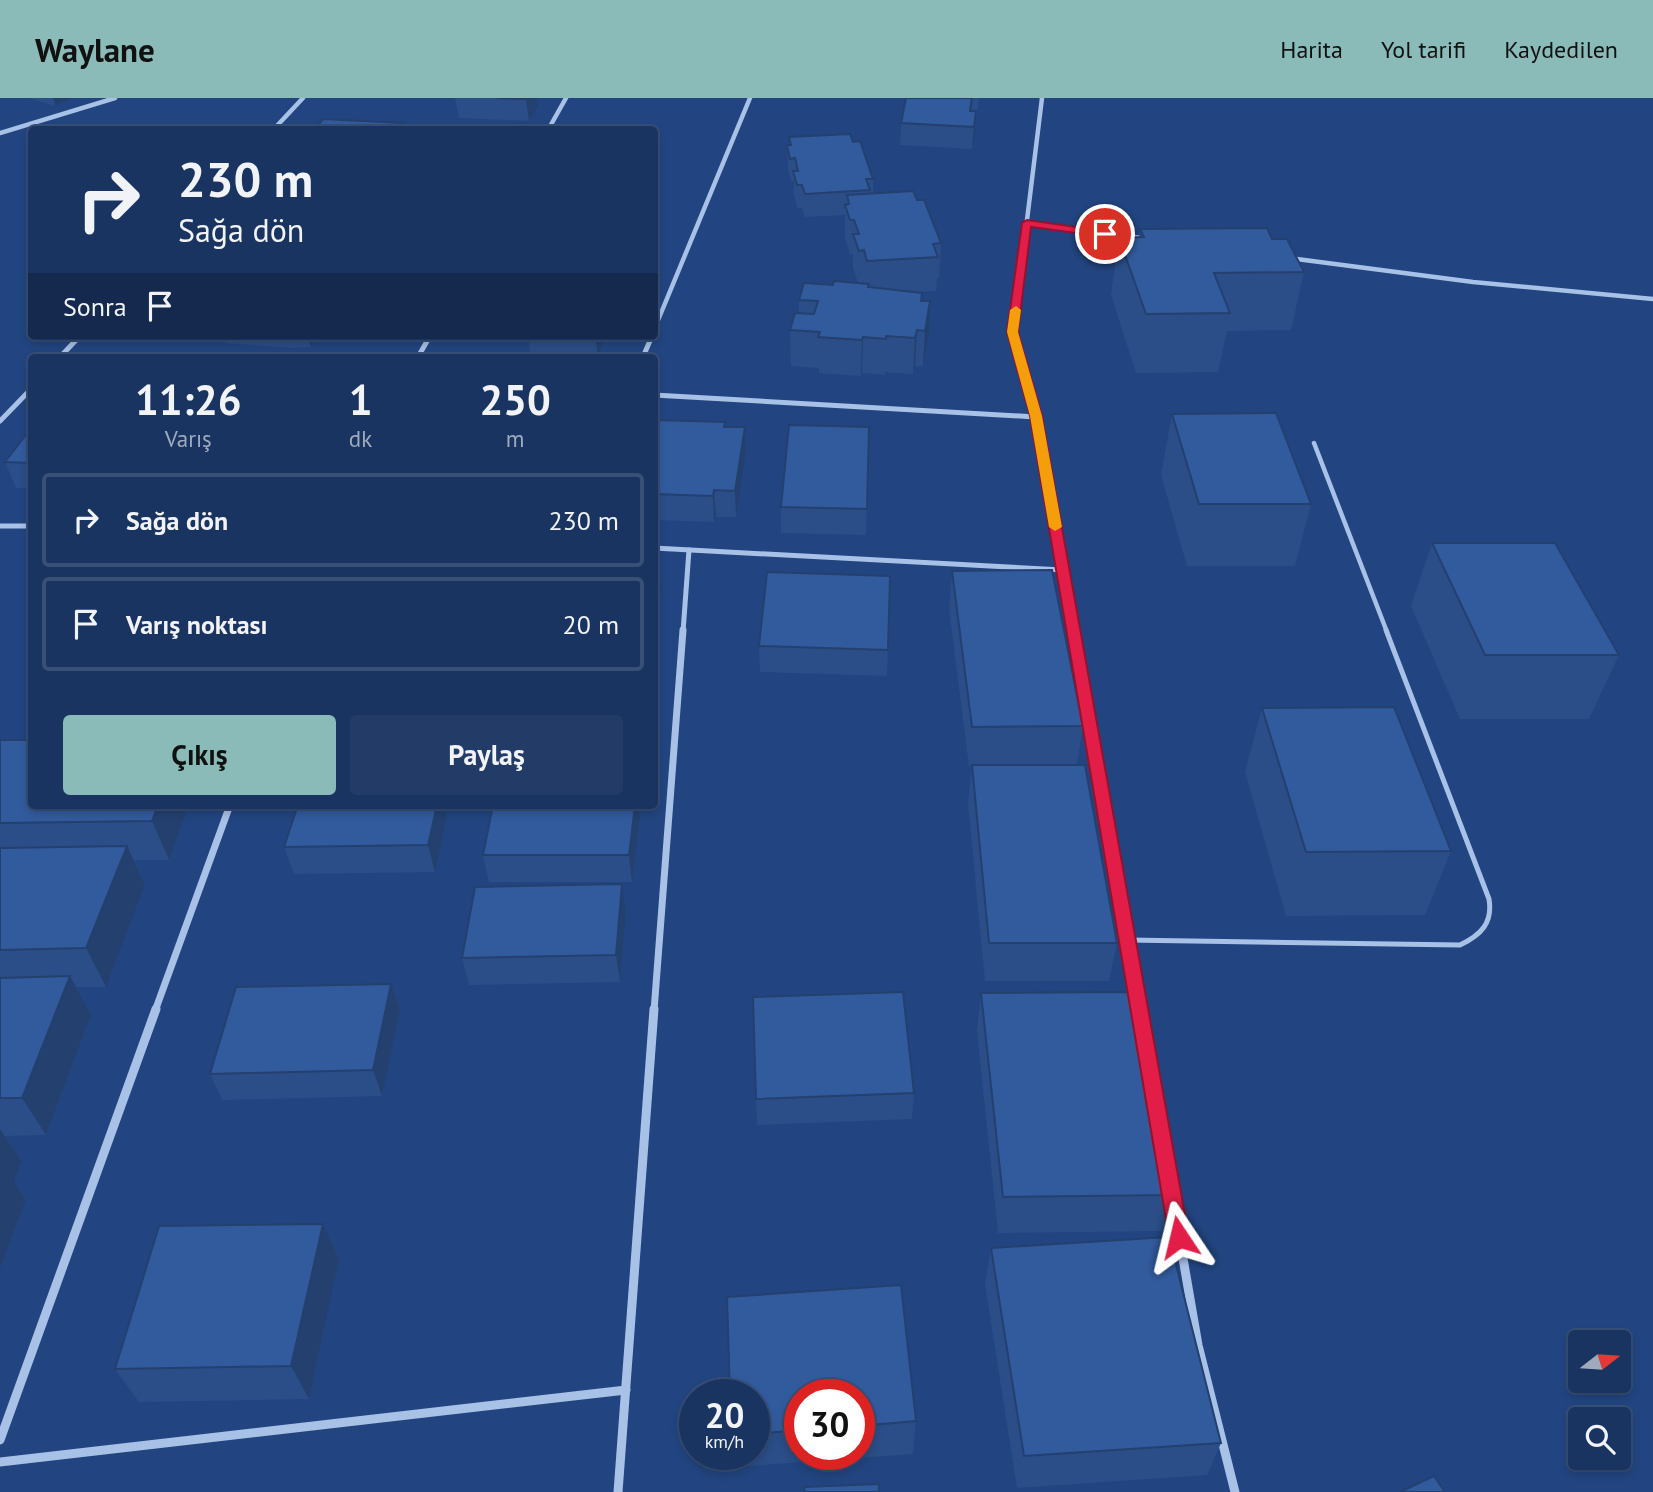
<!DOCTYPE html>
<html lang="tr">
<head>
<meta charset="utf-8">
<style>
  :root { --surface:#1a3461; --page:#233c67; --text:#f1f3f6; --muted:#9faabd; --line:#384f76; --accent:#8bbbb9 }
  body { margin:0; font-family:"PT Sans",sans-serif; background:var(--page); color:var(--text); height:100vh; display:flex; flex-direction:column; font-size:26px; white-space:nowrap }
  * { box-sizing:border-box; margin:0 }
  p { font-size:23px; color:var(--muted) }
  .icon { flex:none; width:38px; height:38px; fill:none; stroke:currentColor; stroke-width:2; stroke-linecap:round; stroke-linejoin:round }
  .map { position:relative; flex:1; overflow:hidden }
  .drawer { position:absolute; left:28px; top:256px; width:630px; height:455px; display:flex; flex-direction:column; background:var(--surface); border-radius:7px; box-shadow:0 4px 10px #0003,0 0 0 2px var(--line) }
  .drawer>* { flex:none }
  .banner { position:absolute; left:28px; top:28px; width:630px; height:214px; border-radius:7px; box-shadow:0 4px 10px #0003,0 0 0 2px var(--line); background:#1a3461; color:var(--text); overflow:hidden }
  .needle { width:46px; rotate:73deg }
  .tools { position:absolute; left:1568px; top:1232px; display:grid; gap:14px }
  .tools a { display:grid; place-items:center; width:63px; height:63px; border-radius:7px; background:var(--surface); box-shadow:0 4px 10px #0003,0 0 0 2px var(--line); font-size:35px }
  .speed { position:absolute; left:679px; top:1281px; display:flex; gap:14px; font-size:35px; font-weight:700; text-align:center }
  .speed>* { display:grid; place-content:center; width:91px; height:91px; border-radius:50%; background:var(--surface); box-shadow:0 4px 10px #0003,0 0 0 2px var(--line); line-height:1 }
  .speed small { font-size:18px; font-weight:400 }
  .speed .limit { border:10px solid #d22; background:#fff; color:#111 }
  .pin { position:absolute; display:grid; place-items:center; width:60px; height:60px; color:#fff; margin:-30px; border:4px solid #fff; border-radius:50%; box-shadow:0 2px 7px #0007 }
  .me { position:absolute; width:77px; margin:-38px; rotate:350deg; stroke-linejoin:round; filter:drop-shadow(0 0 5px #0008) }
  .turn { display:flex; align-items:center; gap:24px; height:147px; padding:0 35px; font-size:32px }
  .turn .icon { width:91px; height:91px; stroke-width:2.5 }
  .turn b { display:block; font-size:49px; line-height:60px }
  .then { display:flex; align-items:center; height:66px; padding:0 35px; background:#0003; gap:14px; font-size:26px }
  .eta { display:flex; justify-content:space-evenly; align-items:center; height:119px; text-align:center }
  .eta b { font-size:42px; font-weight:600; line-height:49px }
  .action { display:flex; gap:14px; margin-top:auto; padding:14px 35px }
  .action a { flex:1; height:80px; border-radius:7px; background:var(--accent); color:#111; font-size:28px; font-weight:600; line-height:80px; text-align:center }
  .action a+a { background:var(--page); color:var(--text) }
  ul { padding:0; list-style:none }
  li { display:flex; align-items:center; gap:21px; height:94px; margin:0 14px 10px; padding:0 21px; border:4px solid var(--line); border-radius:7px }
  li div { flex:1 }
  li b { display:block; font-size:26px }
  li em { font-style:normal }
  header { display:flex; align-items:center; gap:42px; box-sizing:border-box; height:98px; padding:0 35px; background:var(--accent); color:#111 }
  header strong { font-size:33px }
  nav { display:flex; gap:38px; margin-inline-start:auto; font-size:24px }
  .map>svg:first-child { display:block }
  .lines { fill:none; stroke-linecap:round; stroke-linejoin:round }
  .service-far1 { stroke:#a8c1e7; stroke-width:4.5 }
  .service { stroke:#a8c1e7; stroke-width:5 }
  .minor-far3 { stroke:#a8c1e7; stroke-width:4.5 }
  .minor-far2 { stroke:#a8c1e7; stroke-width:5 }
  .minor-far1 { stroke:#a8c1e7; stroke-width:7 }
  .minor { stroke:#a8c1e7; stroke-width:9 }
  .wall { fill:#2b4e88; fill-rule:evenodd }
  .shaded-wall { fill:#23406f }
  .building { fill:#325b9e; stroke:#23406f; stroke-width:2 }
  .route { fill:#e11d48; stroke:#92132f; stroke-width:2 }
  .slow { fill:#f59e0b }
</style>
</head>
<body>
<header>
<strong>Waylane</strong>
<nav><a>Harita</a><a>Yol tarifi</a><a>Kaydedilen</a></nav>
</header>
<div class="map">
<svg width="1653" height="1394" viewBox="0 0 1653 1394">
  <rect width="100%" height="100%" fill="#224581"/>
  <g class="lines">
    <!-- service-far1 -->
    <polyline class="service-far1" points="1314,345 1387,534"/>
    <!-- service -->
    <path class="service" d="M1127 842 1460 847C1481 837 1493 825 1489 801L1386 532"/>
    <!-- minor-far3 -->
    <g class="minor-far3">
      <polyline points="273,32 303,0"/>
      <polyline points="548,32 566,0"/>
      <polyline points="0,35 115,0"/>
      <polyline points="1027,125 1141,140"/>
      <polyline points="1289,160 1473,184 1653,201"/>
      <polyline points="654,232 750,0"/>
      <polyline points="1013,236 1042,0"/>
    </g>
    <!-- minor-far2 -->
    <g class="minor-far2">
      <polyline points="1013,234 1036,319"/>
      <polyline points="60,259 80,238"/>
      <polyline points="418,259 430,238"/>
      <polyline points="643,259 652,238"/>
      <polyline points="654,297 1036,319 1074,534"/>
      <polyline points="0,323 32,290"/>
      <polyline points="0,428 32,428"/>
      <polyline points="654,450 1063,472"/>
      <polyline points="683,534 689,452"/>
    </g>
    <!-- minor-far1 -->
    <g class="minor-far1">
      <polyline points="1073,532 1140,913"/>
      <polyline points="155,913 230,707"/>
      <polyline points="654,913 683,532"/>
    </g>
    <!-- minor -->
    <g class="minor">
      <polyline points="1139,911 1165,1058"/>
      <polyline points="1171,1091 1198,1247 1235,1394"/>
      <polyline points="0,1342 156,911"/>
      <polyline points="0,1364 626,1292"/>
      <polyline points="618,1394 654,911"/>
    </g>
  </g>
  <!-- wall -->
  <g class="wall">
    <polygon points="29,0 73,0 55,8"/>
    <polygon points="455,0 537,0 538,8 529,23 459,20"/>
    <polygon points="906,0 979,0 972,51 900,47 901,25"/>
    <polygon points="789,39 853,44 873,81 873,96 917,102 941,145 939,180 937,180 936,193 919,194 922,203 929,238 923,268 915,268 913,276 885,274 885,277 862,275 861,278 819,275 819,270 791,268 790,232 799,215 799,202 833,187 858,185 853,170 853,156 850,156 845,140 845,117 805,119 802,110 797,110 794,96 794,83 791,83 788,70 787,47 789,47"/>
    <polygon points="1140,131 1272,141 1304,174 1291,232 1227,233 1218,274 1136,275 1111,197 1119,140 1139,140"/>
    <polygon points="223,238 334,238 332,241 317,240 311,249 291,250 225,245"/>
    <polygon points="528,238 605,238 598,258 530,255"/>
    <polygon points="1172,316 1311,406 1295,468 1187,468 1161,377"/>
    <polygon points="654,326 726,329 746,355 736,419 716,419 714,424 654,422"/>
    <polygon points="32,329 32,390 16,390 5,364"/>
    <polygon points="869,329 866,437 781,435 781,409"/>
    <polygon points="1432,445 1619,557 1589,621 1460,621 1411,508"/>
    <polygon points="952,473 1083,628 1077,667 1117,845 1109,883 985,883 968,706 972,668 969,668 949,511"/>
    <polygon points="890,478 887,578 760,574 759,548"/>
    <polygon points="1262,610 1451,753 1425,817 1286,818 1245,674"/>
    <polygon points="0,642 189,707 169,762 134,762 145,787 106,889 76,889 91,917 46,1037 5,1038 22,1063 14,1084 26,1102 0,1171"/>
    <polygon points="298,707 444,707 447,719 435,774 294,776 284,749"/>
    <polygon points="493,707 638,707 640,719 632,784 489,784 483,757"/>
    <polygon points="622,786 626,813 620,884 469,887 462,860"/>
    <polygon points="391,886 400,912 382,998 222,1002 210,976"/>
    <polygon points="981,895 1173,1097 1162,1133 998,1135 977,933"/>
    <polygon points="914,995 912,1021 757,1027 756,1001"/>
    <polygon points="323,1126 339,1161 309,1301 139,1304 115,1271"/>
    <polygon points="991,1150 1221,1345 1207,1377 1017,1390 985,1186"/>
    <path d="M901 1187 916 1323 913 1356 735 1369 733 1356H754V1297H730L727 1199ZM800 1297H859V1356H800Z"/>
  </g>
  <!-- shaded-wall -->
  <g class="shaded-wall">
    <polygon points="53,0 73,0 55,8"/>
    <polygon points="523,0 537,0 538,8 529,23 526,1"/>
    <polygon points="976,13 975,35 972,51 974,29"/>
    <polygon points="403,25 404,32 398,32"/>
    <polygon points="930,203 929,238 923,268 925,233"/>
    <polygon points="917,232 915,268 913,276 915,240"/>
    <polygon points="308,238 316,238 317,240 311,249"/>
    <polygon points="595,238 605,238 598,258"/>
    <polygon points="863,239 862,275 861,278 862,242"/>
    <polygon points="745,329 746,355 736,419 735,393"/>
    <polygon points="714,392 716,419 714,424 713,398"/>
    <polygon points="659,467 661,493 655,546 654,499"/>
    <polygon points="158,707 189,707 169,762 152,723"/>
    <polygon points="437,707 444,707 447,719 435,774 428,747"/>
    <polygon points="635,707 638,707 640,719 632,784 629,757"/>
    <polygon points="127,748 145,787 106,889 86,850"/>
    <polygon points="622,786 626,813 620,884 616,857"/>
    <polygon points="70,878 91,917 46,1037 22,1000"/>
    <polygon points="391,886 400,912 382,998 373,972"/>
    <polygon points="0,1031 22,1063 14,1084 26,1102 0,1171"/>
    <polygon points="323,1126 339,1161 309,1301 291,1268"/>
  </g>
  <!-- building -->
  <g class="building">
    <polygon points="497,0 527,0 526,1"/>
    <polygon points="906,0 972,0 970,13 976,13 974,29 901,25"/>
    <polygon points="323,21 403,25 398,32 314,32"/>
    <polygon points="850,36 853,44 860,43 873,81 866,81 870,92 805,96 802,87 797,87 793,73 798,73 795,60 790,61 787,47 791,47 789,39"/>
    <polygon points="913,93 917,102 924,102 941,145 933,146 938,159 867,163 864,152 859,153 853,136 859,136 854,122 850,122 845,107 849,106 847,97"/>
    <polygon points="1267,130 1272,141 1287,141 1304,174 1214,175 1230,215 1146,216 1119,140 1144,139 1140,131"/>
    <polygon points="834,183 869,186 868,189 922,195 921,203 930,203 925,233 917,232 915,240 886,238 886,241 863,239 862,242 818,239 820,234 790,232 795,215 814,216 818,203 799,202 804,185 833,187"/>
    <polygon points="1276,315 1311,406 1199,406 1172,316"/>
    <polygon points="655,322 725,324 724,329 745,329 735,393 714,392 713,398 654,396"/>
    <polygon points="789,327 869,329 867,411 781,409"/>
    <polygon points="32,329 32,365 5,364"/>
    <polygon points="1432,445 1555,445 1619,557 1485,557"/>
    <polygon points="654,467 659,467 654,499"/>
    <polygon points="1052,472 1083,628 972,629 952,473"/>
    <polygon points="767,474 890,478 888,552 759,548"/>
    <polygon points="1394,609 1451,753 1306,754 1262,610"/>
    <polygon points="0,642 32,642 32,707 158,707 152,723 0,725"/>
    <polygon points="972,667 1085,667 1117,845 989,845"/>
    <polygon points="298,707 437,707 428,747 284,749"/>
    <polygon points="493,707 635,707 629,757 483,757"/>
    <polygon points="127,748 86,850 0,852 0,750"/>
    <polygon points="622,786 616,857 462,860 475,789"/>
    <polygon points="70,878 22,1000 0,1000 0,880"/>
    <polygon points="391,886 373,972 210,976 236,889"/>
    <polygon points="903,894 914,995 756,1001 753,899"/>
    <polygon points="1133,894 1173,1097 1003,1099 981,895"/>
    <polygon points="323,1126 291,1268 115,1271 159,1128"/>
    <polygon points="1169,1139 1221,1345 1024,1358 991,1150"/>
    <polygon points="901,1187 916,1323 859,1328 859,1297 800,1297 800,1332 754,1336 754,1297 730,1297 727,1199"/>
    <polygon points="1434,1378 1445,1394 1400,1394"/>
    <polygon points="879,1386 879,1394 805,1394 804,1389"/>
  </g>
  <!-- route -->
  <polygon class="route" points="1027,122 1105,133 1111,136 1105,139 1031,129 1018,234 1042,318 1189,1139 1186,1146 1179,1149 1172,1146 1169,1139 1030,318 1007,234 1022,125"/>
  <!-- slow -->
  <polygon class="slow" points="1016,208 1021,212 1018,234 1042,318 1062,429 1055,433 1049,429 1030,318 1007,234 1010,212"/>
</svg>
<div class="tools">
<a><svg class="needle" viewBox="-14 -14 28 28"><path d="M0-13l5 13h-10z" fill="#e53935"/><path d="M0 13l5-13h-10z" fill="#9faabd"/></svg></a>
<a><svg class="icon" aria-label="search" viewBox="0 0 24 24"><circle cx="10" cy="10" r="6"/><path d="M15 15l6 6"/></svg></a>
</div>
<div class="speed"><div>20<small>km/h</small></div><div class="limit">30</div></div>
<div class="pin" style="left:1105px;top:136px;background:#d93025"><svg class="icon" aria-label="arrive" viewBox="0 0 24 24"><path d="M6 21V4h12l-3 4 3 4H6"/></svg></div>
<svg class="me" style="left:1179px;top:1139px" viewBox="-20 -20 40 40"><path d="M0-17L14 15 0 8-14 15z" fill="#e11d48" stroke="#fff" stroke-width="4"/></svg>
<div class="banner">
<div class="turn"><svg class="icon" aria-label="right" viewBox="0 0 24 24"><path d="M7 20v-9h11M14 6l5 5-5 5"/></svg><div><b>230 m</b>Sağa dön</div></div>
<div class="then">Sonra<svg class="icon" aria-label="arrive" viewBox="0 0 24 24"><path d="M6 21V4h12l-3 4 3 4H6"/></svg></div>
</div>
<section class="drawer">
<div class="eta">
<div><b>11:26</b><p>Varış</p></div>
<div><b>1</b><p>dk</p></div>
<div><b>250</b><p>m</p></div>
</div>
<ul>
<li><svg class="icon" aria-label="right" viewBox="0 0 24 24"><path d="M7 20v-9h11M14 6l5 5-5 5"/></svg><div><b>Sağa dön</b></div><em>230 m</em></li>
<li><svg class="icon" aria-label="arrive" viewBox="0 0 24 24"><path d="M6 21V4h12l-3 4 3 4H6"/></svg><div><b>Varış noktası</b></div><em>20 m</em></li>
</ul>
<div class="action"><a>Çıkış</a><a>Paylaş</a></div>
</section>
</div>
</body>
</html>
